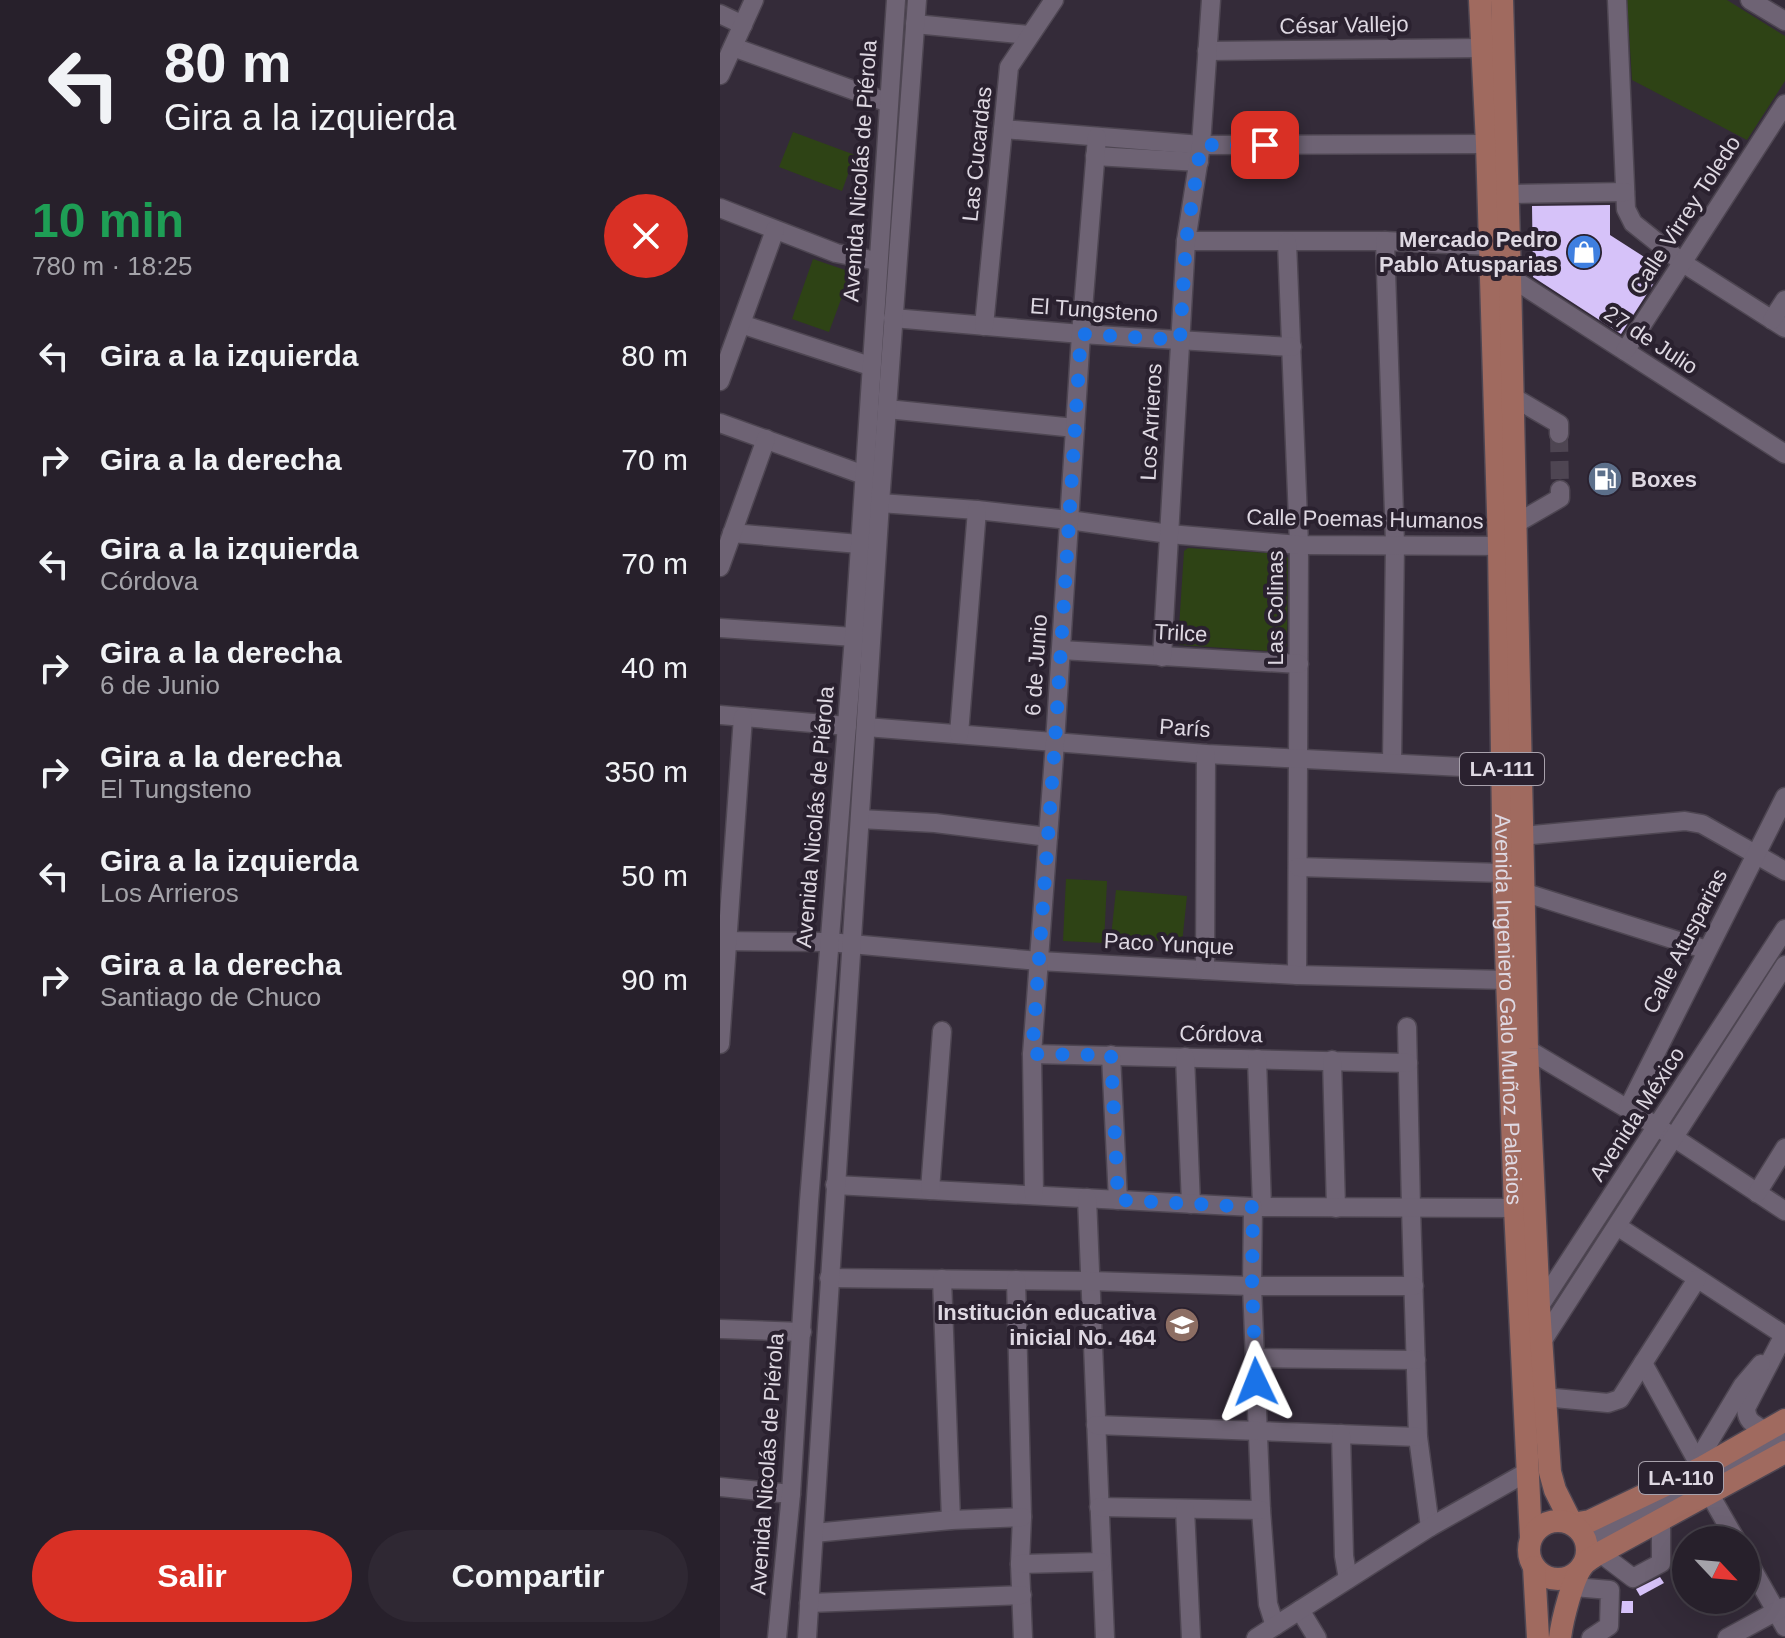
<!DOCTYPE html>
<html lang="es">
<head>
<meta charset="utf-8">
<style>
  :root { --surface:#27202b; --page:#2f2833; --text:#f1f3f6; --muted:#a4a3a9; --line:#433e47; --accent:#d93025 }
  body { margin:0; font-family:Arial,sans-serif; background:var(--page); color:var(--text); height:100vh; display:flex; flex-direction:column; font-size:30px; white-space:nowrap }
  * { box-sizing:border-box; margin:0 }
  p { font-size:26px; color:var(--muted) }
  .icon { flex:none; width:44px; height:44px; fill:none; stroke:currentColor; stroke-width:2; stroke-linecap:round; stroke-linejoin:round }
  .map { position:relative; flex:1; overflow:hidden }
  .panel { display:flex; flex-direction:column; background:var(--surface); width:720px }
  .panel>* { flex:none }
  .hud { background:#27202b; color:var(--text); overflow:hidden }
  .needle { width:52px; rotate:116deg }
  .fabs { position:absolute; left:952px; top:1526px; display:grid; gap:16px }
  .fabs a { display:grid; place-items:center; width:88px; height:88px; border-radius:50%; background:var(--surface); box-shadow:0 8px 32px #0002,0 0 0 2px var(--line); font-size:40px }
  .pin { position:absolute; display:grid; place-items:center; width:68px; height:68px; color:#fff; margin:-34px; border-radius:16px; box-shadow:0 4px 12px #0006 }
  .me { position:absolute; width:88px; margin:-44px; rotate:358deg; stroke-linejoin:round; filter:drop-shadow(0 0 6px #0008) }
  .turn { display:flex; align-items:center; gap:28px; height:168px; padding:0 32px; font-size:36px }
  .turn .icon { width:104px; height:104px; stroke-width:2.5 }
  .turn b { display:block; font-size:56px; line-height:68px }
  .round { display:grid; place-items:center; flex:none; width:84px; height:84px; border-radius:42px; background:var(--page) }
  .headline { display:flex; align-items:center; justify-content:space-between; height:136px; padding:0 32px }
  h1 { font-size:48px; font-weight:600; line-height:60px; color:#1e9e55 }
  .primary-button { display:flex; gap:16px; margin-top:auto; padding:16px 32px }
  .primary-button a { flex:1; height:92px; border-radius:48px; background:var(--accent); color:#fff; font-size:32px; font-weight:600; line-height:92px; text-align:center }
  .primary-button a+a { background:var(--page); color:var(--text) }
  ul { padding:0; list-style:none }
  li { display:flex; align-items:center; gap:24px; height:104px; padding:0 32px }
  li div { flex:1 }
  li b { display:block; font-size:30px }
  li em { font-style:normal }
  main { display:flex; flex:1; min-height:0 }
  .map>svg:first-child { display:block }
  .green { fill:#2e4315 }
  .building { fill:#d6c2f9 }
  .lines { fill:none; stroke-linecap:round; stroke-linejoin:round }
  .minor-tunnel { stroke:#4e4552; stroke-width:18; stroke-dasharray:18 9; stroke-linecap:butt }
  .minor-casing { stroke:#4e4652; stroke-width:21 }
  .major-casing { stroke:#4e4652; stroke-width:25 }
  .minor { stroke:#6e6374; stroke-width:18 }
  .major { stroke:#a06a5f; stroke-width:22 }
  .route { stroke:#1a73e8; stroke-width:14; stroke-dasharray:0 25.2 }
  .labels { text-anchor:middle; dominant-baseline:central; stroke-width:8; stroke-linejoin:round; paint-order:stroke }
  .shield { fill:#2a212f; stroke:#a8a1ac; stroke-width:2 }
  .shield-label { font-size:20px; font-weight:bold; fill:#ded8e2 }
  .street-label { font-size:22px; fill:#ded8e2; stroke:#2a212f }
  .poi-label { font-size:22px; font-weight:bold; fill:#ded8e2; stroke:#2a212f; text-anchor:end }
</style>
</head>
<body>
<main>
<section class="panel">
<div class="hud">
<div class="turn"><svg class="icon" aria-label="left" viewBox="0 0 24 24"><path d="M17 20v-9H6M10 6l-5 5 5 5"/></svg><div><b>80 m</b>Gira a la izquierda</div></div>
</div>
<div class="headline"><div><h1>10 min</h1><p>780 m · 18:25</p></div><a class="round" style="background:#d93025;color:#fff"><svg class="icon" aria-label="close" viewBox="0 0 24 24"><path d="M6 6l12 12M18 6L6 18"/></svg></a></div>
<ul>
<li><svg class="icon" aria-label="left" viewBox="0 0 24 24"><path d="M17 20v-9H6M10 6l-5 5 5 5"/></svg><div><b>Gira a la izquierda</b></div><em>80 m</em></li>
<li><svg class="icon" aria-label="right" viewBox="0 0 24 24"><path d="M7 20v-9h11M14 6l5 5-5 5"/></svg><div><b>Gira a la derecha</b></div><em>70 m</em></li>
<li><svg class="icon" aria-label="left" viewBox="0 0 24 24"><path d="M17 20v-9H6M10 6l-5 5 5 5"/></svg><div><b>Gira a la izquierda</b><p>Córdova</p></div><em>70 m</em></li>
<li><svg class="icon" aria-label="right" viewBox="0 0 24 24"><path d="M7 20v-9h11M14 6l5 5-5 5"/></svg><div><b>Gira a la derecha</b><p>6 de Junio</p></div><em>40 m</em></li>
<li><svg class="icon" aria-label="right" viewBox="0 0 24 24"><path d="M7 20v-9h11M14 6l5 5-5 5"/></svg><div><b>Gira a la derecha</b><p>El Tungsteno</p></div><em>350 m</em></li>
<li><svg class="icon" aria-label="left" viewBox="0 0 24 24"><path d="M17 20v-9H6M10 6l-5 5 5 5"/></svg><div><b>Gira a la izquierda</b><p>Los Arrieros</p></div><em>50 m</em></li>
<li><svg class="icon" aria-label="right" viewBox="0 0 24 24"><path d="M7 20v-9h11M14 6l5 5-5 5"/></svg><div><b>Gira a la derecha</b><p>Santiago de Chuco</p></div><em>90 m</em></li>
</ul>
<div class="primary-button"><a>Salir</a><a>Compartir</a></div>
</section>
<div class="map">
<svg width="1065" height="1638" viewBox="0 0 1065 1638">
  <rect width="100%" height="100%" fill="#342b39"/>
  <!-- green -->
  <g class="green">
    <polygon points="907,0 1007,0 1065,36 1065,81 1027,140 912,80"/>
    <polygon points="73,132 135,155 122,191 59,167"/>
    <polygon points="93,259 131,272 109,332 72,319"/>
    <polygon points="468,548 565,554 568,558 567,648 564,652 460,645 458,643 464,551"/>
    <polygon points="346,879 387,881 384,943 343,941"/>
    <polygon points="396,890 467,896 462,943 391,937"/>
  </g>
  <!-- building -->
  <g class="building">
    <polygon points="890,205 890,235 943,269 901,334 813,277 812,206"/>
    <polygon points="940,1577 944,1583 920,1596 916,1589"/>
    <polygon points="902,1601 913,1601 913,1613 901,1613"/>
  </g>
  <g class="lines">
    <!-- minor-tunnel -->
    <polyline class="minor-tunnel" points="839,434 840,490"/>
    <!-- minor casing -->
    <g class="minor-casing">
      <g id="minor">
        <polyline points="897,0 906,209 913,223 963,263 1065,328"/>
        <polyline points="1030,0 1065,21"/>
        <polyline points="0,14 23,25"/>
        <polyline points="195,24 309,35"/>
        <polyline points="13,47 169,103"/>
        <polyline points="487,51 762,48"/>
        <polyline points="0,75 34,0"/>
        <polyline points="283,129 481,145 767,144"/>
        <polyline points="375,156 479,162"/>
        <polyline points="788,194 905,192"/>
        <polyline points="0,208 116,253 157,261"/>
        <polyline points="466,241 665,241 769,246"/>
        <polyline points="665,241 675,544 672,762"/>
        <polyline points="567,242 579,545 577,975"/>
        <polyline points="780,273 790,277 1065,454"/>
        <polyline points="173,318 361,334 572,347"/>
        <polyline points="1052,320 1065,300"/>
        <polyline points="21,324 150,366"/>
        <polyline points="264,326 289,67 334,0"/>
        <polyline points="905,351 1065,104"/>
        <polyline points="0,381 55,230"/>
        <polyline points="793,397 839,424 839,434"/>
        <polyline points="167,409 355,428"/>
        <polyline points="0,423 144,475"/>
        <polyline points="160,503 257,510 349,520 449,534 579,545 793,546"/>
        <polyline points="795,524 840,498 840,490"/>
        <polyline points="12,533 139,544"/>
        <polyline points="0,567 46,439"/>
        <polyline points="0,628 134,637"/>
        <polyline points="341,650 579,664"/>
        <polyline points="442,657 466,241 481,145 491,0"/>
        <polyline points="0,715 127,726"/>
        <polyline points="146,727 486,754 782,769"/>
        <polyline points="239,734 257,510"/>
        <polyline points="140,819 215,823 328,837"/>
        <polyline points="802,836 965,821 982,824 1065,871"/>
        <polyline points="578,867 783,873"/>
        <polyline points="791,891 803,892 987,950"/>
        <polyline points="0,941 109,942 319,961 577,975 787,980"/>
        <polyline points="485,970 486,754"/>
        <polyline points="687,1027 691,1208 698,1437 710,1527"/>
        <polyline points="0,1044 23,717"/>
        <polyline points="807,1049 938,1127 1065,1211"/>
        <polyline points="312,1054 688,1063"/>
        <polyline points="391,1055 398,1200"/>
        <polyline points="465,1057 471,1204"/>
        <polyline points="537,1059 542,1207"/>
        <polyline points="612,1060 616,1208"/>
        <polyline points="908,1108 1065,797"/>
        <polyline points="115,1185 533,1207 795,1208"/>
        <polyline points="210,1190 222,1031"/>
        <polyline points="1037,1193 1065,1148"/>
        <polyline points="314,1195 312,1054 335,742 361,334 377,137"/>
        <polyline points="367,1198 385,1638"/>
        <polyline points="533,1207 532,1286 541,1510 548,1604 555,1626"/>
        <path d="M897 1226 1064 1335 1026 1408C1027 1423 1034 1424 1046 1431"/>
        <polyline points="109,1278 370,1281 532,1286 694,1286"/>
        <polyline points="222,1279 231,1520"/>
        <polyline points="296,1280 302,1517 300,1564 303,1638"/>
        <polyline points="813,1310 819,1307 1065,929"/>
        <polyline points="0,1329 82,1332"/>
        <polyline points="816,1345 821,1343 1065,965"/>
        <polyline points="535,1358 696,1360"/>
        <polyline points="923,1363 981,1468"/>
        <polyline points="824,1397 888,1403 900,1399 977,1279"/>
        <polyline points="376,1425 698,1437"/>
        <polyline points="621,1434 624,1556 628,1579"/>
        <polyline points="981,1468 984,1450 1023,1385 1041,1364"/>
        <polyline points="0,1487 71,1494"/>
        <polyline points="989,1493 1016,1540"/>
        <polyline points="379,1507 541,1510"/>
        <polyline points="465,1509 471,1638"/>
        <polyline points="94,1533 231,1520 302,1517"/>
        <polyline points="867,1545 1065,1435"/>
        <polyline points="880,1553 913,1578 941,1563 941,1520"/>
        <polyline points="1026,1558 1065,1627"/>
        <polyline points="300,1564 381,1562"/>
        <polyline points="854,1587 890,1590 889,1626 871,1638"/>
        <polyline points="89,1603 302,1595"/>
        <polyline points="580,1610 597,1638"/>
        <polyline points="57,1638 71,1494 89,1201 134,637 176,0"/>
        <polyline points="87,1638 160,503 197,0"/>
        <polyline points="536,1638 710,1527 807,1472"/>
        <polyline points="1007,1638 1064,1607"/>
      </g>
    </g>
    <!-- major casing -->
    <g class="major-casing">
      <g id="major">
        <path id="s1" d="M760 0 767 144 779 546 784 891 795 1208 811 1538"/>
        <polyline points="782,0 790,277 807,1049 819,1307 830,1472 835,1490 852,1524 870,1521 981,1468 1065,1420"/>
        <circle cx="838" cy="1550" r="29"/>
        <polyline points="814,1567 818,1638"/>
        <path d="M840 1638C842 1621 853 1576 864 1564 868 1560 875 1556 880 1553L1065 1452"/>
      </g>
    </g>
    <!-- minor -->
    <use href="#minor" class="minor"/>
    <!-- major -->
    <use href="#major" class="major"/>
  </g>
  <g class="lines">
    <!-- route -->
    <polyline class="route" points="536,1382 532,1286 533,1207 398,1200 391,1055 312,1054 335,742 361,334 460,340 466,241 481,145 545,145"/>
  </g>
  <!-- icons -->
  <defs>
    <g id="shop-disc" transform="scale(1.8)"><circle r="9.5" fill="#3f7fe0" stroke="#2a212f"/><path d="M-5-2.5h2.3a2.7 3.5 0 0 1 5.4 0H5L5.5 6h-11ZM-1.5-2.5h3a1.5 2.3 0 0 0-3 0Z" fill="#fff"/></g>
    <g id="fuel-disc" transform="scale(1.8)"><circle r="9.5" fill="#5c6f8a" stroke="#2a212f"/><path d="M-5.5-6h7V0h2V4h1.3V-2.5L3-4.5l.8-.8L6-3V5H2.5V1h-1V6h-7ZM-4.2-4.7v3.2H.2V-4.7Z" fill="#fff"/></g>
    <g id="school-disc" transform="scale(1.8)"><circle r="9.5" fill="#8d6e63" stroke="#2a212f"/><path d="M0-5L7-2L0 1L-7-2ZM-4 1L0 2.5L4 1V4Q0 6-4 4Z" fill="#fff"/></g>
  </defs>
  <g fill-rule="evenodd">
    <use href="#shop-disc" x="864" y="252"/>
    <use href="#fuel-disc" x="885" y="479"/>
    <use href="#school-disc" x="462" y="1325"/>
  </g>
  <g class="labels">
    <!-- shield labels -->
    <g class="shield">
      <rect x="740" y="753" width="84" height="32" rx="6"/>
      <rect x="919" y="1462" width="84" height="32" rx="6"/>
    </g>
    <g class="shield-label">
      <text x="782" y="769">LA-111</text>
      <text x="961" y="1478">LA-110</text>
    </g>
    <!-- street labels -->
    <g class="street-label">
      <text transform="translate(624 25) rotate(-1)">César Vallejo</text>
      <text transform="translate(257 154) rotate(-84)">Las Cucardas</text>
      <text transform="translate(140 171) rotate(-86)">Avenida Nicolás de Piérola</text>
      <text transform="translate(965 215) rotate(-57)">Calle Virrey Toledo</text>
      <text transform="translate(374 310) rotate(4)">El Tungsteno</text>
      <text transform="translate(931 340) rotate(33)">27 de Julio</text>
      <text transform="translate(431 422) rotate(-87)">Los Arrieros</text>
      <text transform="translate(645 519) rotate(1)">Calle Poemas Humanos</text>
      <text transform="translate(555 608) rotate(-90)">Las Colinas</text>
      <text transform="translate(461 633) rotate(3)">Trilce</text>
      <text transform="translate(316 665) rotate(-86)">6 de Junio</text>
      <text transform="translate(465 728) rotate(4)">París</text>
      <text transform="translate(95 817) rotate(-85)">Avenida Nicolás de Piérola</text>
      <text transform="translate(965 941) rotate(-63)">Calle Atusparias</text>
      <text transform="translate(449 944) rotate(3)">Paco Yunque</text>
      <text stroke="none"><textPath href="#s1" startOffset="1010">Avenida Ingeniero Galo Muñoz Palacios</textPath></text>
      <text transform="translate(501 1034) rotate(1)">Córdova</text>
      <text transform="translate(917 1114) rotate(-57)">Avenida México</text>
      <text transform="translate(47 1464) rotate(-86)">Avenida Nicolás de Piérola</text>
    </g>
    <!-- poi labels -->
    <g class="poi-label">
      <text x="838" y="239">Mercado Pedro<tspan x="838" dy="25">Pablo Atusparias</tspan></text>
      <text x="911" y="479" text-anchor="start">Boxes</text>
      <text x="436" y="1312">Institución educativa<tspan x="436" dy="25">inicial No. 464</tspan></text>
    </g>
  </g>
</svg>
<div class="fabs">
<a><svg class="needle" viewBox="-14 -14 28 28"><path d="M0-13l5 13h-10z" fill="#e53935"/><path d="M0 13l5-13h-10z" fill="#a4a3a9"/></svg></a>
</div>
<div class="pin" style="left:545px;top:145px;background:#d93025"><svg class="icon" aria-label="arrive" viewBox="0 0 24 24"><path d="M6 21V4h12l-3 4 3 4H6"/></svg></div>
<svg class="me" style="left:536px;top:1382px" viewBox="-20 -20 40 40"><path d="M0-17L14 15 0 8-14 15z" fill="#1a73e8" stroke="#fff" stroke-width="4"/></svg>
</div>
</main>
</body>
</html>
